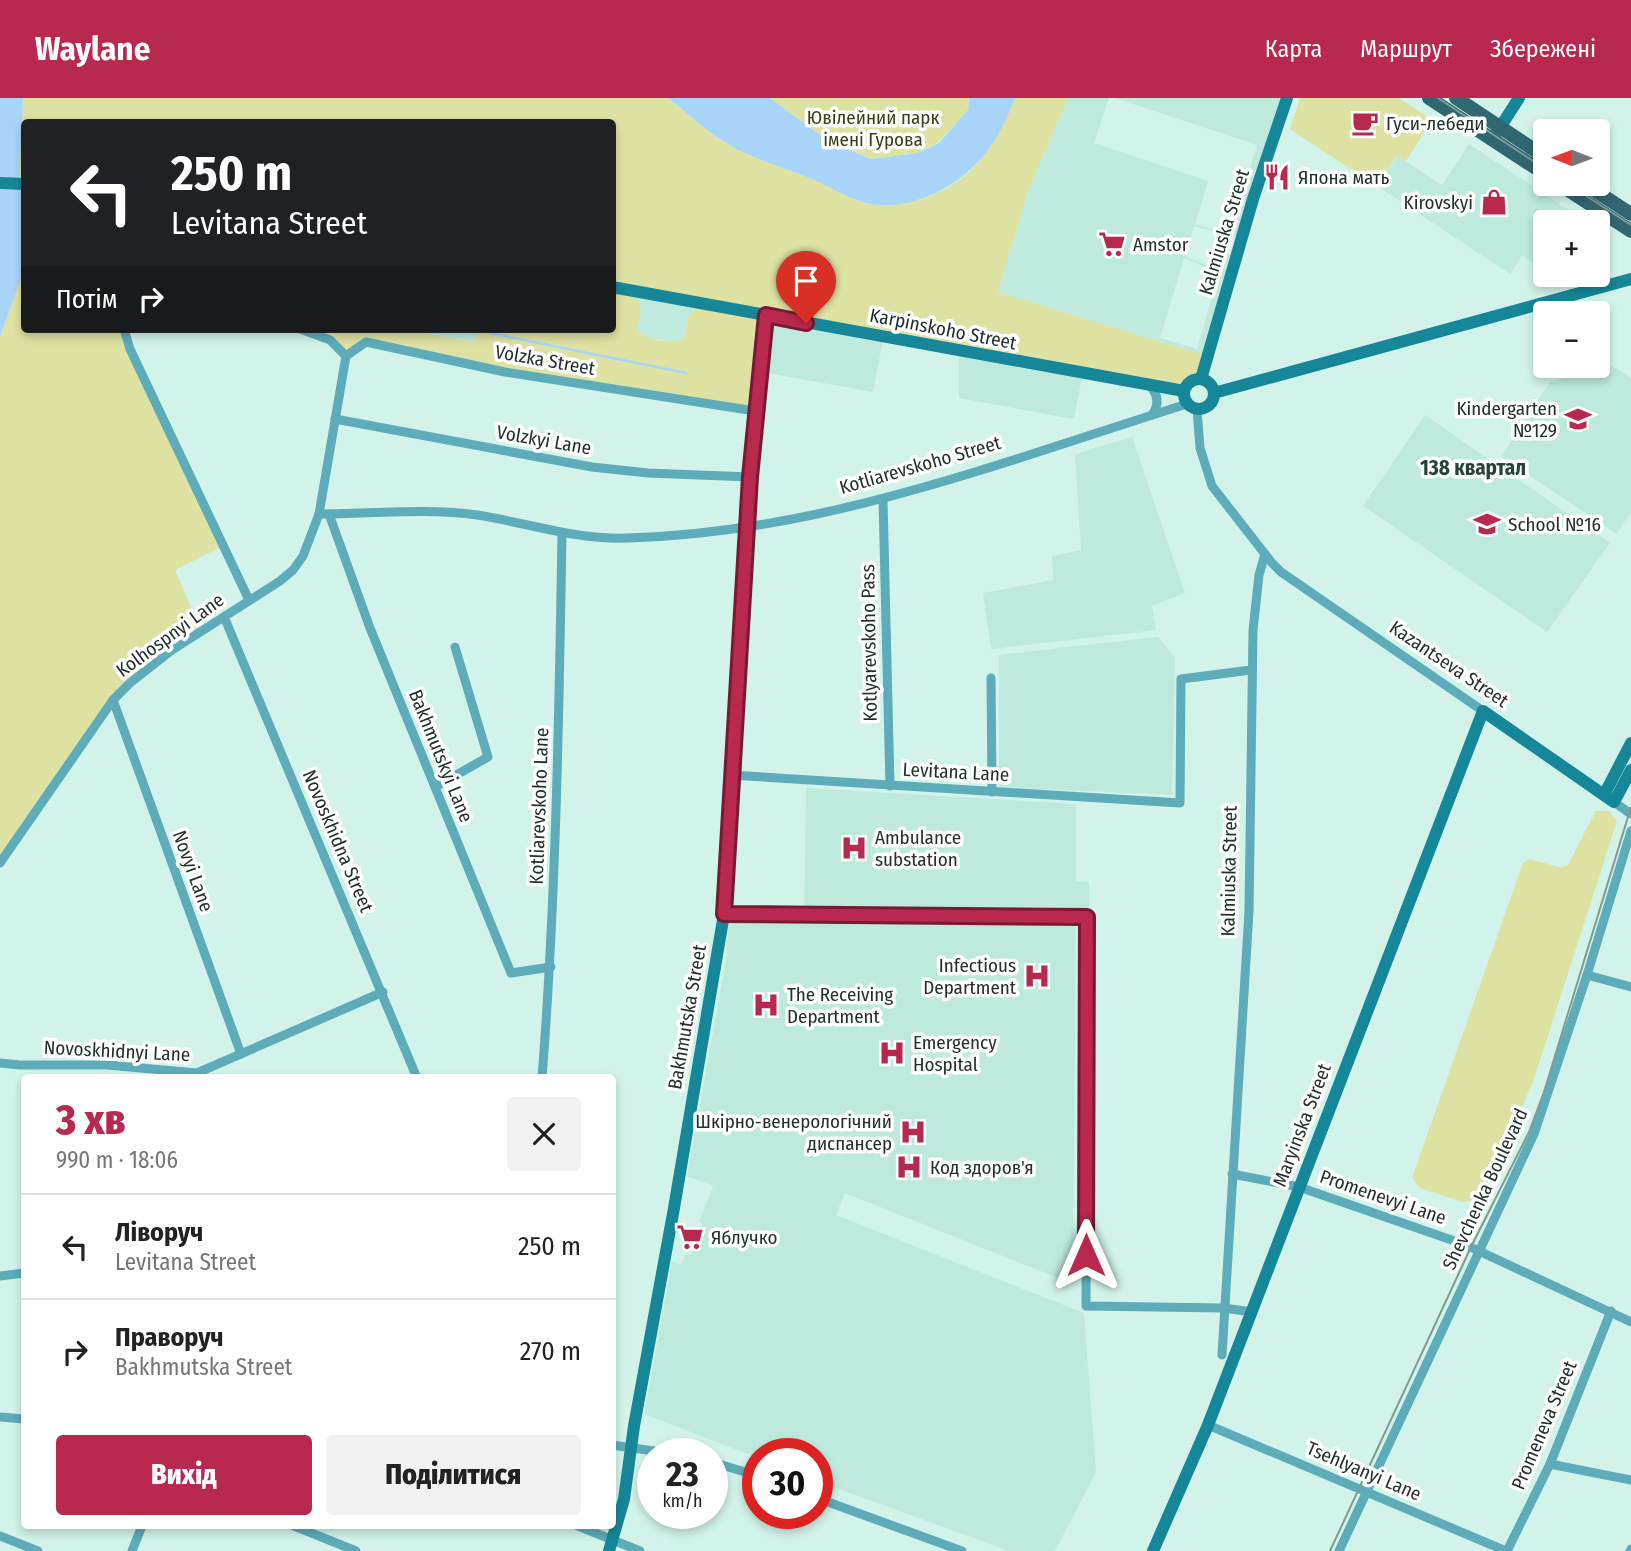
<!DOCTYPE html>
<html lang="uk">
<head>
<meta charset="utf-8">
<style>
  :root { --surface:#fff; --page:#f2f2f2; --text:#222; --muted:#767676; --line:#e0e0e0; --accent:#b8284f }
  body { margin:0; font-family:"Fira Sans Condensed",sans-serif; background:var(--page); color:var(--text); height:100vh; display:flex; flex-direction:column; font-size:26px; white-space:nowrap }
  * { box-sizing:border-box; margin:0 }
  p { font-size:23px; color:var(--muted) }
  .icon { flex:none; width:38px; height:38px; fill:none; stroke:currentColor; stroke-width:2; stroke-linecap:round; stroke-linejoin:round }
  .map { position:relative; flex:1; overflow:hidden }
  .sheet { position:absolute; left:21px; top:976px; width:595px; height:455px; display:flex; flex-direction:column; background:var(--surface); border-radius:7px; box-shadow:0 4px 10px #0003 }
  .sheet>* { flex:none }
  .top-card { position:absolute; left:21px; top:21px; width:595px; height:214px; border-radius:7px; box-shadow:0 4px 10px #0003; background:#202124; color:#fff; overflow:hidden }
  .needle { width:46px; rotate:271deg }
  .fabs { position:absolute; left:1533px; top:21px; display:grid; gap:14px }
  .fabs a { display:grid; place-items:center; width:77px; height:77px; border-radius:7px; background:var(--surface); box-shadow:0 4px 10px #0003; font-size:35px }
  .speed { position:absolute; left:637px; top:1340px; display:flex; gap:14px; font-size:35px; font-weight:700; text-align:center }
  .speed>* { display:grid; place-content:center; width:91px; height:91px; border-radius:50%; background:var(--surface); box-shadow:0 4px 10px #0003; line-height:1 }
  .speed small { font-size:18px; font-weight:400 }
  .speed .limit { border:10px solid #d22; background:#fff; color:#111 }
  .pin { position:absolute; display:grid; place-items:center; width:60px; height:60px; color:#fff; margin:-72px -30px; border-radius:50% 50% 50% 0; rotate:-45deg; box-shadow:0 0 7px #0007 }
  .pin .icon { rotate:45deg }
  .me { position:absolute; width:77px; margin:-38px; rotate:0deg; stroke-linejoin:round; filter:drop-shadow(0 0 5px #0008) }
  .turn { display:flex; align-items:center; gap:24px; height:147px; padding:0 35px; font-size:32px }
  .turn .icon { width:91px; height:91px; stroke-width:2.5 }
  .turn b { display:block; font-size:49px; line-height:60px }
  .then { display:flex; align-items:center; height:66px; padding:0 35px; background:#0003; gap:14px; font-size:26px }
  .round { display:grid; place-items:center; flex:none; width:74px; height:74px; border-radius:7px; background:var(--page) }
  .overview { display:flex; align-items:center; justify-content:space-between; height:119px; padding:0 35px }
  h1 { font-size:42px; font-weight:800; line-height:52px; color:var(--accent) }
  .primary-button { display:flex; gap:14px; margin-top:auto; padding:14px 35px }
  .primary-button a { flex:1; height:80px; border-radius:7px; background:var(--accent); color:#fff; font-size:28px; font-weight:800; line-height:80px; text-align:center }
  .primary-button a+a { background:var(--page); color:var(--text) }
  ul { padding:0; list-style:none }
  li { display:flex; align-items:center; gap:21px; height:105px; padding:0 35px; border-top:2px solid var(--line) }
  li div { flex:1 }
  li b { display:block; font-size:26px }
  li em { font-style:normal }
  header { display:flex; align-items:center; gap:42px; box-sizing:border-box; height:98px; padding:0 35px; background:var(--accent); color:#fff }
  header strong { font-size:33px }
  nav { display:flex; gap:38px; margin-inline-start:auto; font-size:24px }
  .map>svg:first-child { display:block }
  .built { fill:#beeade; fill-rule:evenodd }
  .green { fill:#dde1a2 }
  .water { fill:#a9d4f9 }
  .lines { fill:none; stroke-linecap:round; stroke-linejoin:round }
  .stream { stroke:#a9d4f9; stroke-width:2.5 }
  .street { stroke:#5eabb9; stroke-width:9 }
  .secondary { stroke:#158798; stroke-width:12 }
  .primary { stroke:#316771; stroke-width:14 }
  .tram { stroke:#819a93; stroke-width:2 }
  .route-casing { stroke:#781a33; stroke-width:18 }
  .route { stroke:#b8284f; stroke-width:12 }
  .labels { text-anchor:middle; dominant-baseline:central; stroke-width:7; stroke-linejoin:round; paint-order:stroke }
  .park-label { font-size:19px; fill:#3c3e17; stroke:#fff }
  .poi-label { font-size:19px; fill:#23302d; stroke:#fff; text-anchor:start }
  .street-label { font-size:19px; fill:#23302d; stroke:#fff }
  .neighbourhood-label { font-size:21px; font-weight:bold; fill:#25423b; stroke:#fff }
</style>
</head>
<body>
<header>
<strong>Waylane</strong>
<nav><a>Карта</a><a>Маршрут</a><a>Збережені</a></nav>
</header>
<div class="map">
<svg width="1631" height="1453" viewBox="0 0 1631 1453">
  <rect width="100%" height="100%" fill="#d1f3ea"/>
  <!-- built -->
  <g class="built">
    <path d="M1068 0H1109L1094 45 1208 83 1195 126 1230 136 1257 47 1115 0H1282L1238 140 1194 128 1185 158 1219 172 1225 169 1228 156 1232 157 1204 257 998 194 1029 91ZM1184 160 1219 175 1197 251 1160 240Z"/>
    <polygon points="1469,46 1587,124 1545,124 1545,173 1522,158 1510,176 1377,88 1398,58 1442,87"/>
    <polygon points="636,197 697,208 688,220 684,241 674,244 646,239 637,232 641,211"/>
    <polygon points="768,221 883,242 873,294 762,274"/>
    <polygon points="419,231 478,231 476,244 418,234"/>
    <polygon points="959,256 1082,279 1074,321 959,300"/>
    <polygon points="1611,267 1631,280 1631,414 1616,436 1501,358 1550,284"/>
    <polygon points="1425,317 1610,445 1547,534 1363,408"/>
    <polygon points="1132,339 1185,495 1152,508 1156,532 991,551 983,495 1053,482 1052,458 1081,452 1075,356"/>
    <polygon points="1158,539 1175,560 1172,697 999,689 999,557"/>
    <polygon points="806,690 1076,706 1076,783 1089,784 1089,810 1076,810 1073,1186 845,1095 836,1117 1084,1215 1096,1374 1055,1453 1009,1453 817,1383 817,1356 758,1356 758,1360 644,1316 672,1163 681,1167 686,1156 691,1157 703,1126 699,1124 713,1088 687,1078 726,862 728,823 804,824"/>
  </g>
  <!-- green -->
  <g class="green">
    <path d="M23 0H669C689 17 709 36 733 49 758 63 786 70 812 81 831 89 847 100 866 105 903 113 948 96 974 69 992 50 1005 24 1015 0H1068L1029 91 998 194 1204 257 1198 275 1187 279 1180 289 613 185 612 24H24V83H19Z"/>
    <polygon points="770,0 969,0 968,12 939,44 918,55 871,61 827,42"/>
    <polygon points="1300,0 1399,0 1432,22 1406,63 1397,58 1377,88 1290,31"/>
    <polygon points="24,172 24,231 124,231 223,448 175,472 201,532 130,585 0,765 0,239"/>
    <path d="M613 193 636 197 641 211 637 232C650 242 668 246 684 241L688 220 697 208 760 219 749 313 505 274 366 245 346 258 330 242 300 231H419V234L475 244 478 231H612Z"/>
    <polygon points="1596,713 1609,713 1617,723 1533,984 1480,1101 1463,1104 1420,1090 1412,1080 1523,765 1530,761 1562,770 1568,767"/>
  </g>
  <!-- water -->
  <g class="water">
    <polygon points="0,0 23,0 19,83 24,106 24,172 0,239"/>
    <path d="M669 0H770L827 42 871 61 918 55 939 45 968 12 969 0H1015C1008 18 1000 36 988 52 961 88 912 115 866 105 847 100 831 89 812 81 786 70 758 63 733 49 709 36 689 17 669 0Z"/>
  </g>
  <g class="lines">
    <!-- stream -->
    <polyline class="stream" points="485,234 686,275"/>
    <!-- street -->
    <g class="street">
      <polyline points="124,231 130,251 249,502"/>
      <polyline points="300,231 330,242 346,258"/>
      <polyline points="346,258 366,244 505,274 755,313"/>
      <path d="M1149 287C1158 296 1160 306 1152 317"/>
      <polyline points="1197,311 1200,350 1212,388 1272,465 1281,474 1483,613"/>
      <polyline points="335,321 592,369 648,375 750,379"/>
      <polyline points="883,402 890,688"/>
      <path d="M319 416C370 416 427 410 477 417 529 425 575 442 628 440 822 435 1005 363 1187 306"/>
      <polyline points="329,416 370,530 511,875 551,869"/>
      <polyline points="225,521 417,980"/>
      <polyline points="991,580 992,694"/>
      <polyline points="113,602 241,956"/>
      <polyline points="731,677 1180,705 1181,581 1251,572"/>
      <polyline points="435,689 488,659 455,549"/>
      <polyline points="1614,704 1631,716"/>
      <polyline points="0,765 113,602 130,585 172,552 280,483 293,472 303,458 319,416 346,258"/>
      <polyline points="724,816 1087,819 1086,1208 1224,1210 1252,1214"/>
      <polyline points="1587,877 1631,889"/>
      <polyline points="0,965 20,967 107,967 197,975 383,894"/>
      <path d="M542 980C556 799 559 618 562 436"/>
      <polyline points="1232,1076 1299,1089 1466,1147 1631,1224"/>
      <polyline points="0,1178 24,1175"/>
      <polyline points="1222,1257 1249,813 1253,532 1259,477 1265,456"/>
      <polyline points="0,1319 24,1321"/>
      <polyline points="1208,1327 1506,1453"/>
      <polyline points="612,1347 675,1356"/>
      <polyline points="712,1364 758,1378"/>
      <polyline points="1550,1366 1631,1382"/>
      <polyline points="817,1400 962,1453"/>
      <polyline points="294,1428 356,1453"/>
      <polyline points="578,1428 640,1453"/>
      <polyline points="0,1438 38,1453"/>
      <polyline points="132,1453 142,1428"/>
      <polyline points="1339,1453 1534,1036 1587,877 1631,733"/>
      <polyline points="1507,1453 1550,1366 1611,1213"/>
      <polyline points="1630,1453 1631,1451"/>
    </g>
    <!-- secondary -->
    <g class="secondary">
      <polyline points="1492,42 1519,0"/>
      <polyline points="0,85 24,86"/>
      <polyline points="612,189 1184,293"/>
      <circle cx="1199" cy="296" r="15"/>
      <polyline points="1201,281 1253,101 1287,0"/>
      <polyline points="1214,295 1631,181"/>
      <polyline points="1604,697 1631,645"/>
      <polyline points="609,1453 624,1401 634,1328 674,1110 724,816 750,379 766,217"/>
      <polyline points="1153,1453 1208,1327 1483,613 1614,704 1631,672"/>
    </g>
    <!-- primary -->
    <g class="primary">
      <polyline points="1429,0 1545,76"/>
      <polyline points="1456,0 1545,59"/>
      <polyline points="1559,86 1631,133"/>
      <polyline points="1585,86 1631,116"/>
    </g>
    <!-- tram -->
    <g class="tram">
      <polyline points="1438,0 1545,71"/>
      <polyline points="1568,86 1631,127"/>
      <polyline points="1330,1453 1471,1149 1529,1034 1544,994 1631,709"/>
    </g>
  </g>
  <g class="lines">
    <!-- route casing -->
    <g class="route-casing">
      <polyline id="route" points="806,225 766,217 750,379 724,816 1087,819 1086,1157"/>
    </g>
    <!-- route -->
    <use href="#route" class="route"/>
  </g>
  <!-- icons -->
  <defs>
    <g id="cafe-bare" transform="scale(2.1)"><path d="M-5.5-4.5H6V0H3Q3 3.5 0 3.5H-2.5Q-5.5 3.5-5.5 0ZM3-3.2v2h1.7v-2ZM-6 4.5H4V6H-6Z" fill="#b8284f" stroke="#fff" stroke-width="2.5" paint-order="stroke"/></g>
    <g id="restaurant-bare" transform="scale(2.1)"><path d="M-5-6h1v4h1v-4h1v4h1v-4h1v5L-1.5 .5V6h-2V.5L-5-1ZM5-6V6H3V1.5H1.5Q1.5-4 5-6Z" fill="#b8284f" stroke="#fff" stroke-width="2.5" paint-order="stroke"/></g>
    <g id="shop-bare" transform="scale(2.1)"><path d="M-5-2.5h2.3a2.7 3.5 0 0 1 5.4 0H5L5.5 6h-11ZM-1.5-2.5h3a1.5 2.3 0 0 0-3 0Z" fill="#b8284f" stroke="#fff" stroke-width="2.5" paint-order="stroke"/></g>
    <g id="supermarket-bare" transform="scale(2.1)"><path d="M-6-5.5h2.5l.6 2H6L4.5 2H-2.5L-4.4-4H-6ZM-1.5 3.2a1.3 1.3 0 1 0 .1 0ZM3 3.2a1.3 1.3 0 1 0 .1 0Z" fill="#b8284f" stroke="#fff" stroke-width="2.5" paint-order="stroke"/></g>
    <g id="school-bare" transform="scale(2.1)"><path d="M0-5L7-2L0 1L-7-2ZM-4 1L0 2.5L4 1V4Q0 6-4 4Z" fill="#b8284f" stroke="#fff" stroke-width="2.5" paint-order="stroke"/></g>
    <g id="hospital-bare" transform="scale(2.1)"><path d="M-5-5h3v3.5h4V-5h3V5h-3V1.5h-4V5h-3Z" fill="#b8284f" stroke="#fff" stroke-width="2.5" paint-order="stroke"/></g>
  </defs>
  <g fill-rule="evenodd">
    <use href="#cafe-bare" x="1365" y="25"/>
    <use href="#restaurant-bare" x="1277" y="79"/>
    <use href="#shop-bare" x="1494" y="104"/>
    <use href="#supermarket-bare" x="1112" y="146"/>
    <use href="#school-bare" x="1578" y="321"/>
    <use href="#school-bare" x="1487" y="426"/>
    <use href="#hospital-bare" x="854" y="750"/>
    <use href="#hospital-bare" x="1037" y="878"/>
    <use href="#hospital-bare" x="766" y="907"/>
    <use href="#hospital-bare" x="892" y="955"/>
    <use href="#hospital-bare" x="913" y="1034"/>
    <use href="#hospital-bare" x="909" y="1069"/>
    <use href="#supermarket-bare" x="690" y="1139"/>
  </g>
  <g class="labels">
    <!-- park labels -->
    <g class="park-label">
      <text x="873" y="19">Ювілейний парк<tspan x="873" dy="22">імені Гурова</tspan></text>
    </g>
    <!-- poi labels -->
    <g class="poi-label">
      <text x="1386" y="25">Гуси-лебеди</text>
      <text x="1298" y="79">Япона мать</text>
      <text x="1473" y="104" text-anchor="end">Kirovskyi</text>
      <text x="1133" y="146">Amstor</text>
      <text x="1557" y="310" text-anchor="end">Kindergarten<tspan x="1557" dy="22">№129</tspan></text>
      <text x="1508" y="426">School №16</text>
      <text x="875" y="739">Ambulance<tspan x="875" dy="22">substation</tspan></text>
      <text x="1016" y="867" text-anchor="end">Infectious<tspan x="1016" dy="22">Department</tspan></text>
      <text x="787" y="896">The Receiving<tspan x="787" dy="22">Department</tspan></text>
      <text x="913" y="944">Emergency<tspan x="913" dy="22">Hospital</tspan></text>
      <text x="892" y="1023" text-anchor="end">Шкірно-венерологічний<tspan x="892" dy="22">диспансер</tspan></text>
      <text x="930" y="1069">Код здоров'я</text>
      <text x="711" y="1139">Яблучко</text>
    </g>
    <!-- street labels -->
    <g class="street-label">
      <text transform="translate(1224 134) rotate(-73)">Kalmiuska Street</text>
      <text transform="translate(943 231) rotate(11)">Karpinskoho Street</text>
      <text transform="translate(545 262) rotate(10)">Volzka Street</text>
      <text transform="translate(544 342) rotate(10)">Volzkyi Lane</text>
      <text transform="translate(920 367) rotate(-16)">Kotliarevskoho Street</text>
      <text transform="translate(170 537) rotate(-36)">Kolhospnyi Lane</text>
      <text transform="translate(869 545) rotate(-91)">Kotlyarevskoho Pass</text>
      <text transform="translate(1449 566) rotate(34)">Kazantseva Street</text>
      <text transform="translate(441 658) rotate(68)">Bakhmutskyi Lane</text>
      <text transform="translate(956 674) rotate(3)">Levitana Lane</text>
      <text transform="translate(539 708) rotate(-88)">Kotliarevskoho Lane</text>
      <text transform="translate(338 743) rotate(67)">Novoskhidna Street</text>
      <text transform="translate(193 773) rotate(70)">Novyi Lane</text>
      <text transform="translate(1229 773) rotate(-89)">Kalmiuska Street</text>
      <text transform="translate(687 919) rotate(-80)">Bakhmutska Street</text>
      <text transform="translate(117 953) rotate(3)">Novoskhidnyi Lane</text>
      <text transform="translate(1302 1027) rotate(-69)">Maryinska Street</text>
      <text transform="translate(1485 1091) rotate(-65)">Shevchenka Boulevard</text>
      <text transform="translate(1383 1099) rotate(19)">Promenevyi Lane</text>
      <text transform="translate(1544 1327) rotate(-67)">Promeneva Street</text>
      <text transform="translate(1364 1373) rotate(23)">Tsehlyanyi Lane</text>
    </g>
    <!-- neighbourhood labels -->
    <g class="neighbourhood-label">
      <text x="1473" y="370">138 квартал</text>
    </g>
  </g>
</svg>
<div class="fabs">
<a><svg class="needle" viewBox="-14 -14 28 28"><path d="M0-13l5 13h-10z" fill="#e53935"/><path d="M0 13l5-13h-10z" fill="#767676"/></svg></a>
<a>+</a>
<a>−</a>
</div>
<div class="speed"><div>23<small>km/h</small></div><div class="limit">30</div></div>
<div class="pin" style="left:806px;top:225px;background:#d93025"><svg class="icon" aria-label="arrive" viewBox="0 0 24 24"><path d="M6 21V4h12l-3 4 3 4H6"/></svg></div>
<svg class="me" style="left:1086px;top:1157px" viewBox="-20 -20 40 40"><path d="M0-17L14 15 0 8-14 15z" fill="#b8284f" stroke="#fff" stroke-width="4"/></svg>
<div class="top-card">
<div class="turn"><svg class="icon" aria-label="left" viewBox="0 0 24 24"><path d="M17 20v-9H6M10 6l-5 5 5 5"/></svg><div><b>250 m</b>Levitana Street</div></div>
<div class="then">Потім<svg class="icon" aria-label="right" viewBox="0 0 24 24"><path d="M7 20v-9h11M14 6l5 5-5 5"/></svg></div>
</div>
<section class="sheet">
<div class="overview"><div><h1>3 хв</h1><p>990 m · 18:06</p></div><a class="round"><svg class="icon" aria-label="close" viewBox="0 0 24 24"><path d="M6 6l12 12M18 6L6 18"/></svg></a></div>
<ul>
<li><svg class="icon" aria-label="left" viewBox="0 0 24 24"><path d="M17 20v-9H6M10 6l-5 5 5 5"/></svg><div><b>Ліворуч</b><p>Levitana Street</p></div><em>250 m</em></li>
<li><svg class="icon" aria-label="right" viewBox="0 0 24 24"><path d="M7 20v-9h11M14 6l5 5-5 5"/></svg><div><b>Праворуч</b><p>Bakhmutska Street</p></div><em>270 m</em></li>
</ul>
<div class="primary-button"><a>Вихід</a><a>Поділитися</a></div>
</section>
</div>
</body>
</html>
